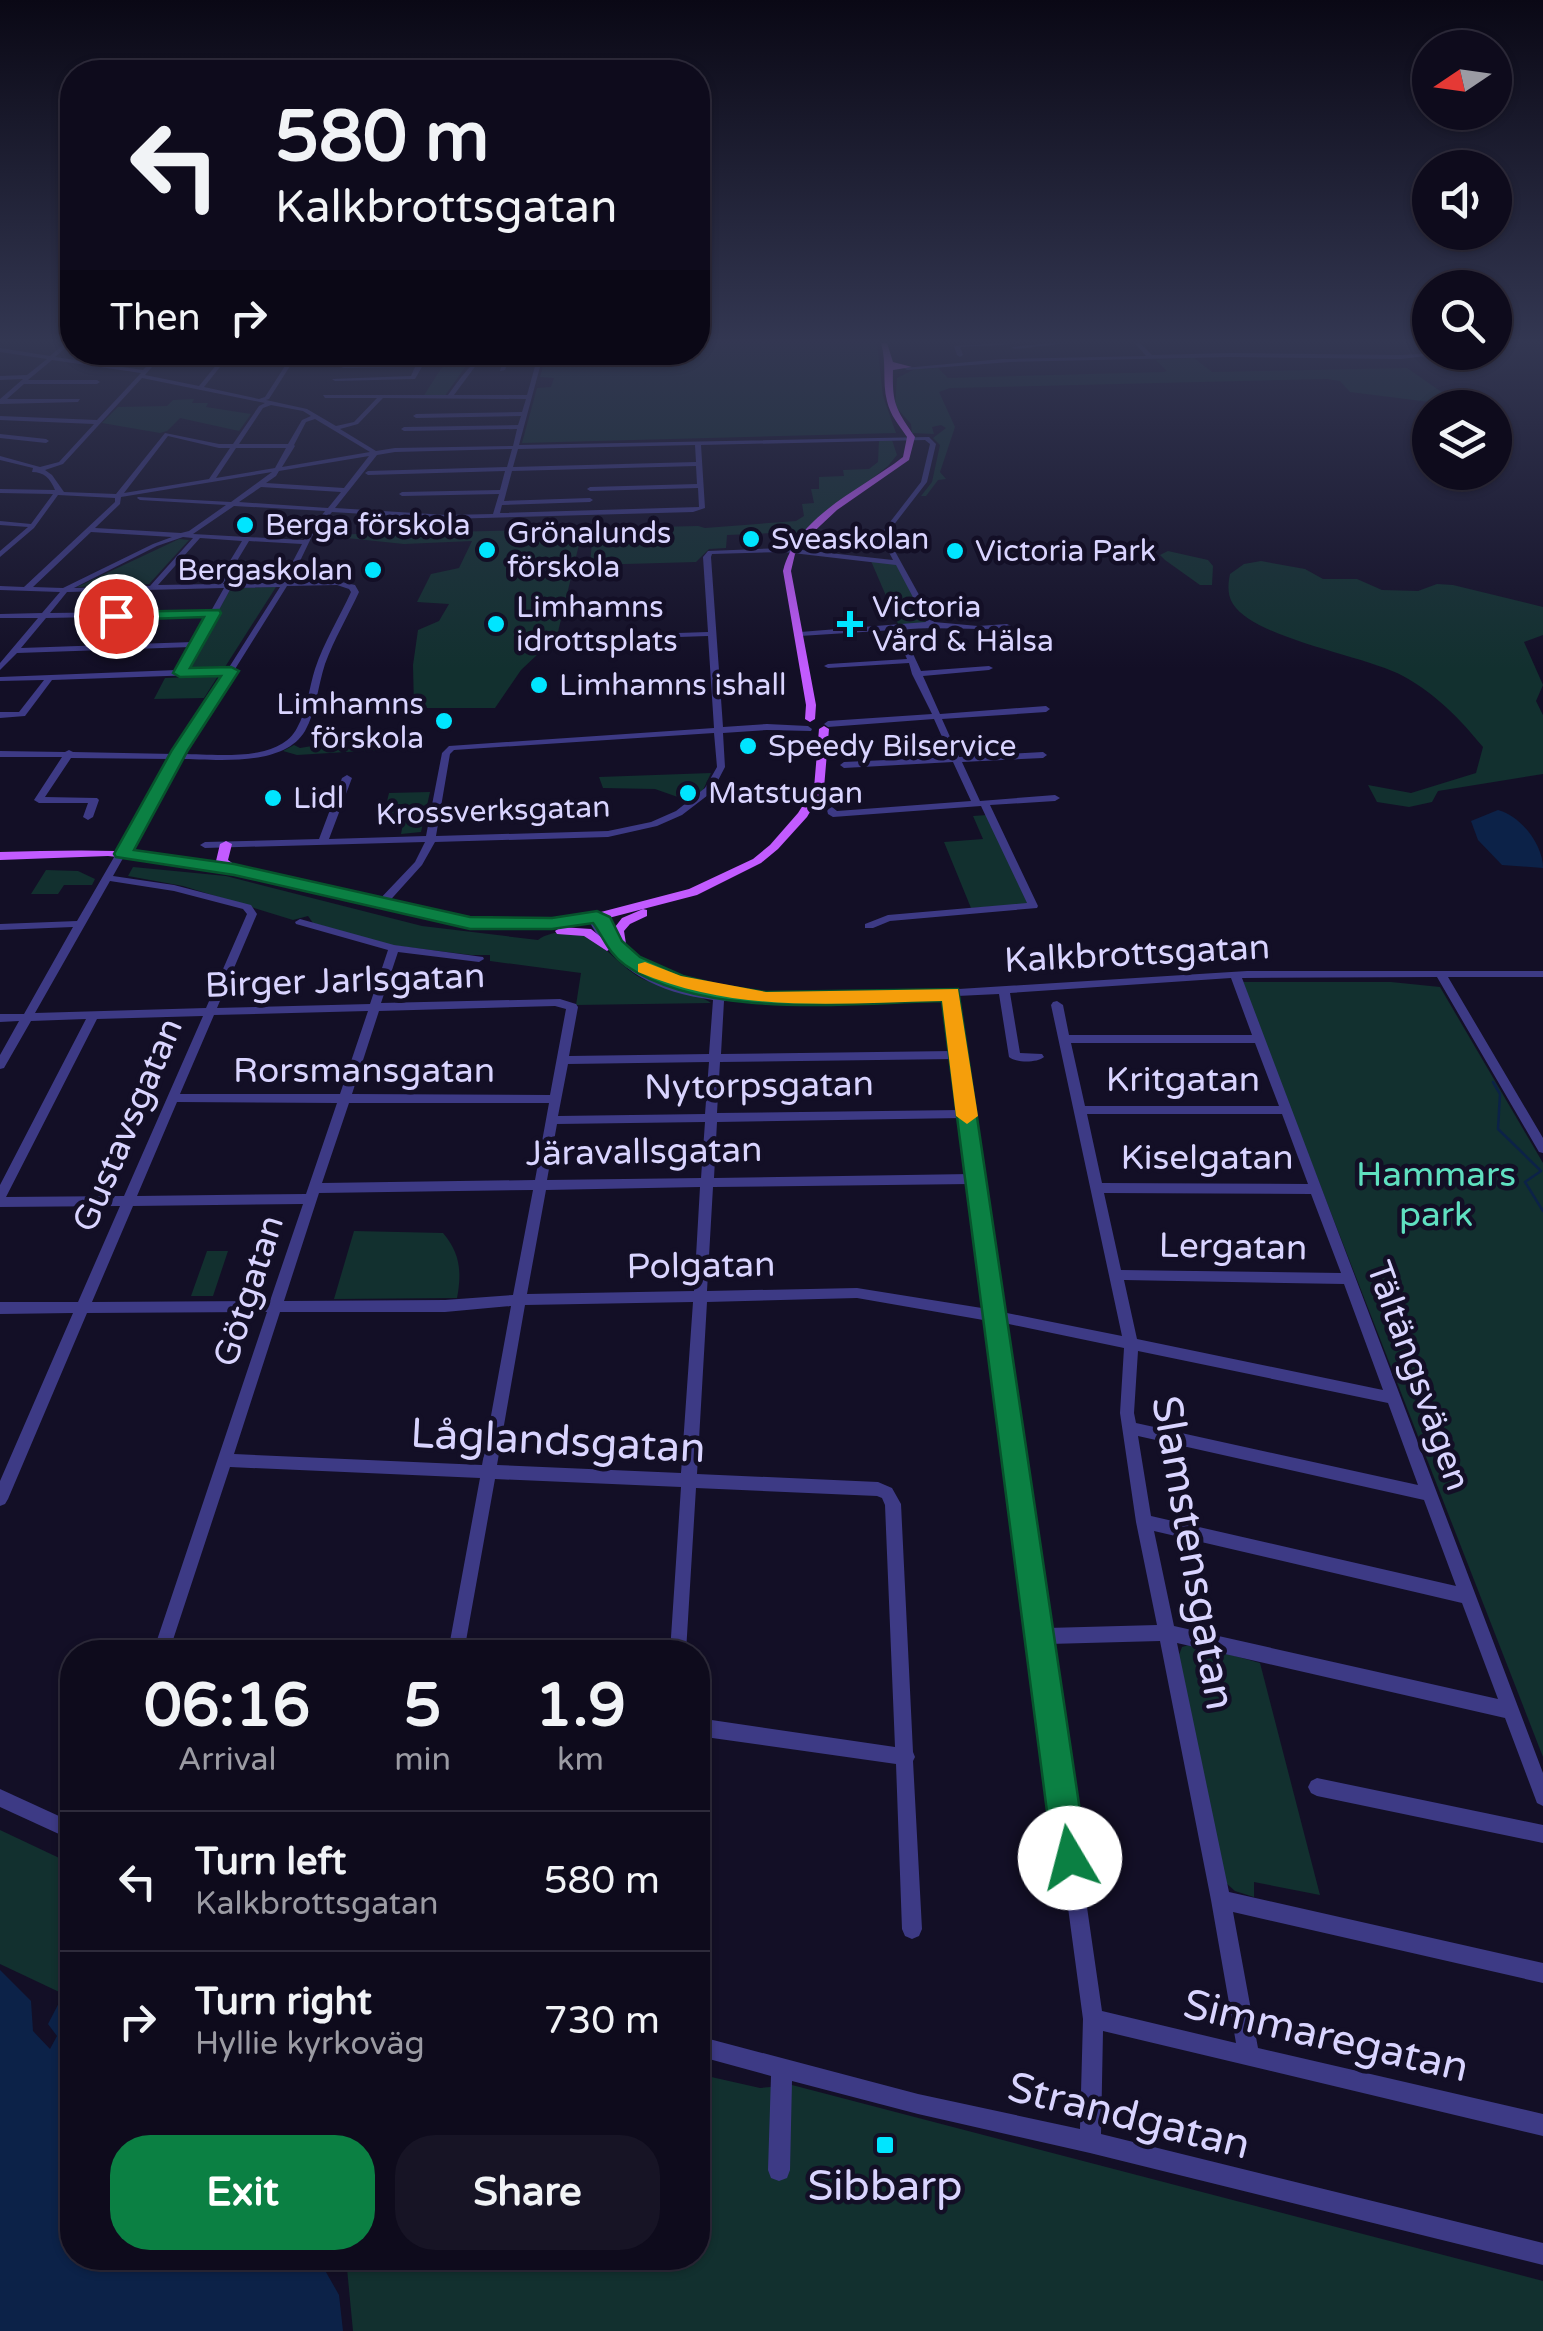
<!DOCTYPE html>
<html lang="en">
<head>
<meta charset="utf-8">
<style>
  :root { --surface:#0e0b1c; --page:#171425; --text:#f1f3f6; --muted:#9b9ba3; --line:#2e2b3b; --accent:#0b8043 }
  body { margin:0; font-family:"Varela Round",sans-serif; background:var(--page); color:var(--text); height:100vh; display:flex; flex-direction:column; font-size:38px; white-space:nowrap }
  * { box-sizing:border-box; margin:0 }
  p { font-size:32px; color:var(--muted) }
  .icon { flex:none; width:55px; height:55px; fill:none; stroke:currentColor; stroke-width:2; stroke-linecap:round; stroke-linejoin:round }
  .map { position:relative; flex:1; overflow:hidden }
  .drawer { position:absolute; left:60px; top:1640px; width:650px; height:630px; display:flex; flex-direction:column; background:var(--surface); border-radius:40px; box-shadow:0 2px 8px #0004,0 0 0 2px var(--line) }
  .drawer>* { flex:none }
  .hud { position:absolute; left:60px; top:60px; width:650px; height:305px; border-radius:40px; box-shadow:0 2px 8px #0004,0 0 0 2px var(--line); background:#0e0b1c; color:var(--text); overflow:hidden }
  .needle { width:65px; rotate:257deg }
  .fabs { position:absolute; left:1412px; top:30px; display:grid; gap:20px }
  .fabs a { display:grid; place-items:center; width:100px; height:100px; border-radius:50%; background:var(--surface); box-shadow:0 2px 8px #0004,0 0 0 2px var(--line); font-size:50px }
  .pin { position:absolute; display:grid; place-items:center; width:85px; height:85px; color:#fff; margin:-42px; border:5px solid #fff; border-radius:50%; box-shadow:0 2px 10px #0007 }
  .me { position:absolute; width:110px; margin:-55px; rotate:352deg; stroke-linejoin:round; filter:drop-shadow(0 0 8px #0008) }
  .turn { display:flex; align-items:center; gap:35px; height:210px; padding:0 50px; font-size:45px }
  .turn .icon { width:130px; height:130px; stroke-width:2.5 }
  .turn b { display:block; font-size:70px; line-height:85px }
  .then { display:flex; align-items:center; height:95px; padding:0 50px; background:#0003; gap:20px; font-size:38px }
  .eta { display:flex; justify-content:space-evenly; align-items:center; height:170px; text-align:center }
  .eta b { font-size:60px; font-weight:700; line-height:70px }
  .cta { display:flex; gap:20px; margin-top:auto; padding:20px 50px }
  .cta a { flex:1; height:115px; border-radius:40px; background:var(--accent); color:#fff; font-size:40px; font-weight:700; line-height:115px; text-align:center }
  .cta a+a { background:var(--page); color:var(--text) }
  ul { padding:0; list-style:none }
  li { display:flex; align-items:center; gap:30px; height:140px; padding:0 50px; border-top:2px solid var(--line) }
  li div { flex:1 }
  li b { display:block; font-size:38px }
  li em { font-style:normal }
  .map>svg:first-child { display:block }
  .green { fill:#12302f }
  .water { fill:#0c2248 }
  .lines { fill:none; stroke-linecap:round; stroke-linejoin:round }
  .stream { stroke:#0c2248; stroke-width:2.5 }
  .minor { fill:#3d3a85; fill-rule:evenodd }
  .major { fill:#c25bff; fill-rule:evenodd }
  .route { fill:#0b8043; stroke:#07532c; stroke-width:2.5 }
  .slow { fill:#f59e0b }
  .poi-dot { fill:#00e5ff; stroke:#130f26; stroke-width:4 }
  .labels { text-anchor:middle; dominant-baseline:central; stroke-width:9; stroke-linejoin:round; paint-order:stroke }
  .far-poi-label { font-size:30px; fill:#d9d4ff; stroke:#130f26; text-anchor:start }
  .far-street-label { font-size:30px; fill:#d9d4ff; stroke:#130f26 }
  .street-label { font-size:35px; fill:#d9d4ff; stroke:#130f26 }
  .park-label { font-size:35px; fill:#5fe0c0; stroke:#130f26 }
  .near-street-label { font-size:42px; fill:#d9d4ff; stroke:#130f26 }
  .near-poi-label { font-size:42px; fill:#d9d4ff; stroke:#130f26 }
</style>
</head>
<body>
<div class="map">
<svg width="1543" height="2331" viewBox="0 0 1543 2331">
  <rect width="100%" height="100%" fill="#130f26"/>
  <!-- green -->
  <g class="green">
    <polygon points="698,343 877,343 883,396 896,433 522,443 537,388 551,387 554,378 540,377 547,353 698,352"/>
    <polygon points="451,353 489,353 470,360 444,397 423,397"/>
    <polygon points="1194,358 1212,372 1407,368 1456,402 1470,407 1350,392 1340,381 1327,379 950,388 939,392 955,427 940,472 946,479 938,480 926,496 921,496 932,482 940,445 933,438 946,428 941,425 932,427 934,434 912,433 911,424 895,406 897,378 915,369 938,368 948,378 1164,372 1167,371 1156,360"/>
    <polygon points="194,399 192,403 208,403 206,407 251,414 239,431 180,418 167,431 160,433 102,423 118,407 167,406 173,400"/>
    <polygon points="879,439 892,440 897,455 888,466 789,544 775,544 773,533 727,535 726,548 709,549 696,562 590,565 593,530 581,536 557,636 521,670 495,708 414,708 413,665 418,630 439,621 449,604 417,602 431,574 459,568 472,541 404,544 318,535 698,526 705,528 796,521 804,516 802,504 814,503 811,489 819,489 819,477 844,476 843,470 869,469 878,462"/>
    <polygon points="179,539 189,540 149,584 77,587"/>
    <polygon points="1168,551 1208,560 1213,566 1212,585 1200,585 1165,560 1160,555"/>
    <polygon points="871,561 896,564 928,623 899,626"/>
    <path d="M1261 561 1305 569 1323 579H1357L1382 590 1418 591 1437 584 1453 585 1543 607V635L1524 642 1543 685 1536 701 1543 715V774L1438 791 1432 802 1409 807 1377 802 1368 785 1411 793 1476 773 1483 747C1459 718 1437 695 1403 676 1367 656 1255 639 1233 604 1227 595 1228 584 1230 574L1244 564Z"/>
    <polygon points="276,587 225,667 185,669 231,588"/>
    <polygon points="218,676 204,698 154,699 165,678"/>
    <polygon points="415,729 411,748 297,755 283,751 294,745 300,748"/>
    <polygon points="711,773 703,790 689,801 655,789 603,788 599,777"/>
    <polygon points="430,792 421,832 401,834 405,814 384,814 389,793"/>
    <polygon points="987,815 1028,904 971,908 944,842 983,839 973,816"/>
    <path d="M133 867 226 876 422 926 538 940C548 932 571 929 583 934 602 941 621 969 645 980 665 989 694 991 711 1003L576 1005 581 973 490 961V955H471L390 945 313 923 308 916 293 920 183 886 128 876Z"/>
    <polygon points="46,870 78,871 95,879 92,885 64,885 58,894 31,894"/>
    <polygon points="1241,982 1391,982 1440,987 1543,1163 1543,1757"/>
    <path d="M354 1231 443 1233C460 1253 462 1272 457 1298L334 1299Z"/>
    <polygon points="207,1251 228,1251 213,1296 191,1296"/>
    <polygon points="1192,1644 1260,1663 1320,1895 1254,1882 1254,1897 1235,1891 1225,1882 1179,1655 1182,1647"/>
    <polygon points="0,1830 72,1864 72,1998 0,1964"/>
    <polygon points="698,2074 760,2088 792,2085 1543,2281 1543,2331 353,2331 346,2258 698,2258"/>
  </g>
  <!-- water -->
  <g class="water">
    <path d="M1498 810C1521 816 1543 845 1543 868L1502 865 1478 840 1471 821Z"/>
    <polygon points="0,1970 31,2001 33,2031 50,2049 57,2036 48,2024 61,1999 72,1991 72,2030 60,2057 72,2065 72,2258 318,2258 339,2295 343,2331 0,2331"/>
  </g>
  <g class="lines">
    <!-- stream -->
    <polyline class="stream" points="1493,1082 1500,1094 1498,1129 1541,1171 1525,1182 1543,1211"/>
    <!-- minor -->
    <g class="minor">
      <path d="M65 343H71L55 357 143 370 160 352H165L145 375 199 386 227 352H232L204 387 259 399 265 397 294 352H299L269 399 266 400 307 409 336 426 354 422 377 398H325L323 395H448C463 375 475 354 501 352L477 364 454 395H527L539 352H544L519 445 929 437 936 444 927 482 886 535 934 622 978 626 1007 624 1011 626 1007 628C972 631 937 626 902 630L921 671 989 666 993 668 989 670 923 676 940 714 1046 706 1050 709 1046 712 942 719 959 757 1043 752 1047 755 1043 758 962 762 980 801 1055 795 1060 798 1055 801 990 805 1038 906 1037 908 890 921 873 928H865V924L888 915 1027 903 981 806 833 817 828 814 827 810 832 807 837 811 971 801 953 762 844 768 840 765 844 762 951 757 934 719 828 727 824 724 828 721 932 714 912 674 909 663 828 668 824 666 828 664 907 659 894 630 800 636 796 634 800 632 926 622 896 565 784 552 712 554 711 557 723 727 767 724 808 726 812 729 811 731 767 730 723 733 725 767 712 792 682 815 657 826 608 837 435 842 422 865 385 906H377V902L415 862 425 842 205 848 200 845 205 842 319 839 342 778 347 775 352 778 329 839 426 836 442 753 449 746 714 728 708 636 620 639 616 637 617 635 708 632 703 557 708 551 784 548 893 560 880 535 921 482 930 444 925 440 701 445 705 508 693 512 446 519 332 512 312 536 290 582 337 581 355 585 359 592C348 616 334 639 325 664 318 685 316 712 305 731 283 768 215 759 179 759L113 876 174 885 251 905 257 914 217 1008 370 1004 388 950 296 924 295 922 300 919 394 945 483 957 484 959 479 962 398 952 381 1003 560 999 576 1004 578 1007 569 1056 709 1054 713 1000C657 992 618 973 590 923L593 915 597 914 605 919 628 952 660 971 694 983 766 996 911 992 1247 971H1543V977H1448L1543 1138V1153L1539 1152 1437 977 1242 978 1543 1773V1806L1537 1803 1505 1718 1177 1643 1229 1892 1543 1963V1983L1233 1912 1258 2048 1543 2114V2136L1103 2031 1101 2134 1543 2243V2265L1090 2153 918 2114 792 2081 790 2170 787 2178 779 2181 771 2178 768 2170 771 2076 698 2056V2036L918 2094 1080 2129 1083 2019 989 1321 857 1298 707 1302 697 1474 878 1482 892 1488 901 1504 913 1752 915 1757 913 1761 922 1929 919 1936 912 1939 905 1936 902 1929 896 1764 698 1736V1718L895 1747 885 1505 882 1498 877 1496 696 1488 686 1652H670L681 1487 495 1479 464 1652H448L480 1478 230 1467 169 1652H153L267 1312 87 1313 8 1499 5 1504 0 1506V1481L73 1313 0 1314V1302H78L120 1206 0 1207V1185L86 1019 31 1021 4 1068 0 1069V1055L19 1021 0 1022V1014H24L73 927 0 930V924L77 921 171 759 71 758 45 797 97 798 99 800 93 817 88 820 83 817 88 803H39L34 800 62 757H0V751L65 752 69 750 73 752 174 754 225 674 52 680 25 716 0 718V712H19L44 680 0 681V677L177 670 191 647 17 653 0 670V663L38 618H0V614L42 613 60 592 0 590V586L24 587 115 502V498L58 495 34 528 0 557V551L28 527 0 525V521L31 524 53 494 0 493V489L55 490C50 478 44 472 32 472L33 468 0 460V456L40 467 59 462 94 424 0 420V416L97 420 141 373 52 360 28 380H97L100 382 97 384H24L7 399H80L78 402 0 404V399L23 379 0 380V376L27 375 47 359 0 352V348L50 356ZM142 378 265 403 259 406 233 444H219L165 433 116 494 64 492 52 475 45 470 63 464ZM383 398 526 399 522 412 416 414 413 416 416 418 521 416 518 425 404 427 401 429 404 431 517 429 513 446 395 448 376 451 340 429 358 424ZM271 405 303 411 311 416 302 420 288 444H239L263 408ZM315 419 370 452 282 467 295 446 294 445 306 422ZM168 436 219 448H230L209 479 124 493ZM695 445 696 462 513 467 518 449ZM236 448H286L275 468 216 478ZM512 449 507 467 368 471 365 473 368 475 505 471 500 490 402 492 399 494 402 496 499 494 493 514 446 515 335 508 377 455 395 452ZM369 456 344 488 266 483 276 476 279 471ZM696 466 697 484 590 487 587 489 590 491 698 488 699 507 500 513 502 505 590 502 593 500 590 498 504 501 512 471ZM272 472 231 502 138 497 137 498 140 500 226 505 189 531 181 533 95 528 120 504 121 497ZM261 487 341 492 328 508 239 502ZM234 506 325 511 304 540 193 534ZM91 532 172 537 153 544 63 588 33 587ZM183 537 193 538 150 586 74 588 157 546ZM200 538 242 541 216 584 158 585ZM249 541 302 544 282 582 223 584ZM337 585 349 589 351 592C339 618 324 642 315 669 309 688 307 711 297 728 279 763 215 754 182 754L287 586ZM280 587 228 669 186 670 231 588ZM224 588 211 611 50 613 67 592ZM208 615 193 642 21 648 46 618ZM714 733 717 767 705 788 676 811 651 822 608 831 436 836 450 754 454 750ZM110 881 174 891 243 909 247 914 206 1008 35 1013ZM1231 978 1252 1035H1069L1063 1005 1057 1001 1053 1002 1051 1005 1122 1336 1002 1312 957 996 999 994 1009 1057C1016 1063 1037 1063 1044 1057L1042 1054 1020 1053 1010 993ZM946 997 953 1051 721 1054 724 1001 783 1002ZM555 1006 566 1009 550 1095 352 1094 379 1011ZM368 1011 340 1094H180L214 1015ZM203 1016 124 1196 6 1197 97 1019ZM1071 1043H1255L1279 1106H1085ZM954 1059 961 1110 717 1113 720 1062ZM709 1062 705 1114 558 1116 568 1064ZM177 1102 337 1103 306 1194 137 1196ZM349 1103H549L535 1180 322 1183ZM1087 1114H1282L1308 1184 1102 1183ZM962 1118 970 1174 714 1178 717 1122ZM705 1122 701 1178 547 1180 557 1124ZM971 1184 988 1309 857 1288 707 1291 713 1187ZM700 1187 694 1291 527 1294 546 1190ZM533 1190 513 1295 445 1300 284 1301 319 1193ZM1104 1193 1311 1194 1341 1273 1121 1270ZM303 1204 270 1301 92 1302 133 1206ZM1124 1280 1344 1284 1383 1390 1137 1339ZM693 1302 681 1473 497 1465 525 1305ZM511 1306 482 1465 234 1454 280 1312H445ZM1004 1323 1124 1348 1120 1413 1136 1522 1157 1625 1047 1628ZM1138 1351 1388 1403 1418 1485 1136 1423 1134 1413ZM1138 1436 1424 1500 1456 1586 1151 1516ZM1154 1531 1462 1603 1498 1699 1174 1626ZM1160 1641 1211 1900 1236 2043 1102 2011 1049 1644Z"/>
      <polygon points="1007,343 1016,344 960,347 963,355 960,357 957,355 954,346"/>
      <polygon points="1051,343 1069,343 1015,349 1012,347"/>
      <polygon points="1135,343 1140,343 1152,355 1231,353 1401,355 1460,352 1401,359 1231,357 1010,362 907,370 904,368 1002,359 1146,356"/>
      <polygon points="1510,343 1519,343 1495,349 1495,345"/>
      <polygon points="420,352 425,352 421,364 423,365 415,379 335,381 332,379 411,376 415,367 343,368 340,366 416,363"/>
      <polygon points="506,352 511,352 505,370 500,371"/>
      <polygon points="0,434 46,439 49,441 46,443 0,438"/>
      <polygon points="1317,1778 1543,1825 1543,1843 1317,1796 1311,1793 1308,1787 1311,1781"/>
      <polygon points="0,1789 72,1822 72,1840 0,1807"/>
    </g>
    <!-- major -->
    <g class="major">
      <path d="M881 343H887L893 362 912 367 893 370C892 404 896 409 915 437L909 460 837 510 805 540 795 554 791 571 816 705 815 719 810 722 805 719 806 705 783 571C797 515 861 490 903 457L907 437C899 425 890 415 887 401 882 381 887 364 881 343Z"/>
      <path d="M824 726 829 729 824 788 807 817 778 849 761 863 697 895 597 921 551 927H470L182 863 108 856 0 860V852C74 850 145 847 218 863L216 861 220 844 226 841 232 844 228 860 239 868 470 919H551L597 913 689 889 753 859 770 845 798 813 814 788 819 729Z"/>
      <polygon points="643,909 647,910 647,916 630,924 624,931 626,944 638,961 632,965 627,964 614,944 612,931 622,918"/>
      <polygon points="561,927 591,929 613,947 607,951 584,936 557,934 555,931"/>
    </g>
  </g>
  <!-- sky -->
  <linearGradient id="sky" x2="0" y2="1"><stop stop-color="#0a0815"/><stop offset="0.51" stop-color="#333752"/><stop offset="1" stop-color="#333752" stop-opacity="0"/></linearGradient>
  <rect width="1543" height="669" fill="url(#sky)"/>
  <!-- route -->
  <path class="route" d="M219 610 221 613 190 668 231 667 239 671 188 750 134 850 234 864 470 917 552 918 597 911 610 917 622 941 640 957 683 976 720 985 766 992 958 989 1087 1858 1082 1870 1070 1874 1058 1870 1053 1858 942 1001C850 1003 704 1020 625 965 609 954 604 938 593 923L552 929H470L234 875 116 857 114 854 172 750 221 676 180 677 173 673 204 617 116 620 109 616 116 612Z"/>
  <!-- slow -->
  <path class="slow" d="M645 962 681 976 766 992 958 989 978 1116 967 1124 956 1116 942 1001C836 1003 738 1014 638 972V964Z"/>
  <!-- markers -->
  <g class="poi-dot">
    <circle cx="245" cy="525" r="10"/>
    <circle cx="751" cy="539" r="10"/>
    <circle cx="487" cy="550" r="10"/>
    <circle cx="955" cy="551" r="10"/>
    <circle cx="373" cy="570" r="10"/>
    <circle cx="496" cy="624" r="10"/>
    <path d="M845 609h10v10h10v10h-10v10h-10v-10h-10v-10h10z"/>
    <circle cx="539" cy="685" r="10"/>
    <circle cx="444" cy="721" r="10"/>
    <circle cx="748" cy="746" r="10"/>
    <circle cx="688" cy="793" r="10"/>
    <circle cx="273" cy="798" r="10"/>
    <rect x="875" y="2135" width="20" height="20" rx="5"/>
  </g>
  <g class="labels">
    <!-- far-poi labels -->
    <g class="far-poi-label">
      <text x="265" y="525">Berga förskola</text>
      <text x="507" y="533">Grönalunds<tspan x="507" dy="34">förskola</tspan></text>
      <text x="771" y="539">Sveaskolan</text>
      <text x="975" y="551">Victoria Park</text>
      <text x="353" y="570" text-anchor="end">Bergaskolan</text>
      <text x="516" y="607">Limhamns<tspan x="516" dy="34">idrottsplats</tspan></text>
      <text x="872" y="607">Victoria<tspan x="872" dy="34">Vård &amp; Hälsa</tspan></text>
      <text x="559" y="685">Limhamns ishall</text>
      <text x="424" y="704" text-anchor="end">Limhamns<tspan x="424" dy="34">förskola</tspan></text>
      <text x="768" y="746">Speedy Bilservice</text>
      <text x="708" y="793">Matstugan</text>
      <text x="293" y="798">Lidl</text>
    </g>
    <!-- far-street labels -->
    <g class="far-street-label">
      <text transform="translate(493 811) rotate(-2)">Krossverksgatan</text>
    </g>
    <!-- street labels -->
    <g class="street-label">
      <text transform="translate(1137 954) rotate(-3)">Kalkbrottsgatan</text>
      <text transform="translate(345 981) rotate(-2)">Birger Jarlsgatan</text>
      <text x="364" y="1071">Rorsmansgatan</text>
      <text x="1183" y="1080">Kritgatan</text>
      <text transform="translate(759 1086) rotate(-1)">Nytorpsgatan</text>
      <text transform="translate(128 1125) rotate(-67)">Gustavsgatan</text>
      <text transform="translate(644 1152) rotate(-1)">Järavallsgatan</text>
      <text x="1207" y="1158">Kiselgatan</text>
      <text transform="translate(1233 1247) rotate(1)">Lergatan</text>
      <text transform="translate(701 1266) rotate(-1)">Polgatan</text>
      <text transform="translate(249 1291) rotate(-72)">Götgatan</text>
      <text transform="translate(1418 1376) rotate(70)">Tältängsvägen</text>
    </g>
    <!-- park labels -->
    <g class="park-label">
      <text x="1436" y="1175">Hammars<tspan x="1436" dy="40">park</tspan></text>
    </g>
    <!-- near-street labels -->
    <g class="near-street-label">
      <text transform="translate(558 1441) rotate(3)">Låglandsgatan</text>
      <text transform="translate(1193 1553) rotate(80)">Slamstensgatan</text>
      <text transform="translate(1326 2036) rotate(13)">Simmaregatan</text>
      <text transform="translate(1129 2116) rotate(14)">Strandgatan</text>
    </g>
    <!-- near-poi labels -->
    <g class="near-poi-label">
      <text x="885" y="2186">Sibbarp</text>
    </g>
  </g>
</svg>
<div class="fabs">
<a><svg class="needle" viewBox="-14 -14 28 28"><path d="M0-13l5 13h-10z" fill="#e53935"/><path d="M0 13l5-13h-10z" fill="#9b9ba3"/></svg></a>
<a><svg class="icon" aria-label="sound" viewBox="0 0 24 24"><path d="M4 9h4l5-4v14l-5-4H4zM17 9q2 3 0 6"/></svg></a>
<a><svg class="icon" aria-label="search" viewBox="0 0 24 24"><circle cx="10" cy="10" r="6"/><path d="M15 15l6 6"/></svg></a>
<a><svg class="icon" aria-label="layers" viewBox="0 0 24 24"><path d="M12 4l9 5-9 5-9-5zM3 14l9 5 9-5"/></svg></a>
</div>
<div class="pin" style="left:116px;top:616px;background:#d93025"><svg class="icon" aria-label="arrive" viewBox="0 0 24 24"><path d="M6 21V4h12l-3 4 3 4H6"/></svg></div>
<svg class="me" style="left:1070px;top:1858px" viewBox="-20 -20 40 40"><circle r="19" fill="#fff"/><path d="M0-13L10 11 0 6-10 11z" fill="#0b8043"/></svg>
<div class="hud">
<div class="turn"><svg class="icon" aria-label="left" viewBox="0 0 24 24"><path d="M17 20v-9H6M10 6l-5 5 5 5"/></svg><div><b>580 m</b>Kalkbrottsgatan</div></div>
<div class="then">Then<svg class="icon" aria-label="right" viewBox="0 0 24 24"><path d="M7 20v-9h11M14 6l5 5-5 5"/></svg></div>
</div>
<section class="drawer">
<div class="eta">
<div><b>06:16</b><p>Arrival</p></div>
<div><b>5</b><p>min</p></div>
<div><b>1.9</b><p>km</p></div>
</div>
<ul>
<li><svg class="icon" aria-label="left" viewBox="0 0 24 24"><path d="M17 20v-9H6M10 6l-5 5 5 5"/></svg><div><b>Turn left</b><p>Kalkbrottsgatan</p></div><em>580 m</em></li>
<li><svg class="icon" aria-label="right" viewBox="0 0 24 24"><path d="M7 20v-9h11M14 6l5 5-5 5"/></svg><div><b>Turn right</b><p>Hyllie kyrkoväg</p></div><em>730 m</em></li>
</ul>
<div class="cta"><a>Exit</a><a>Share</a></div>
</section>
</div>
</body>
</html>
